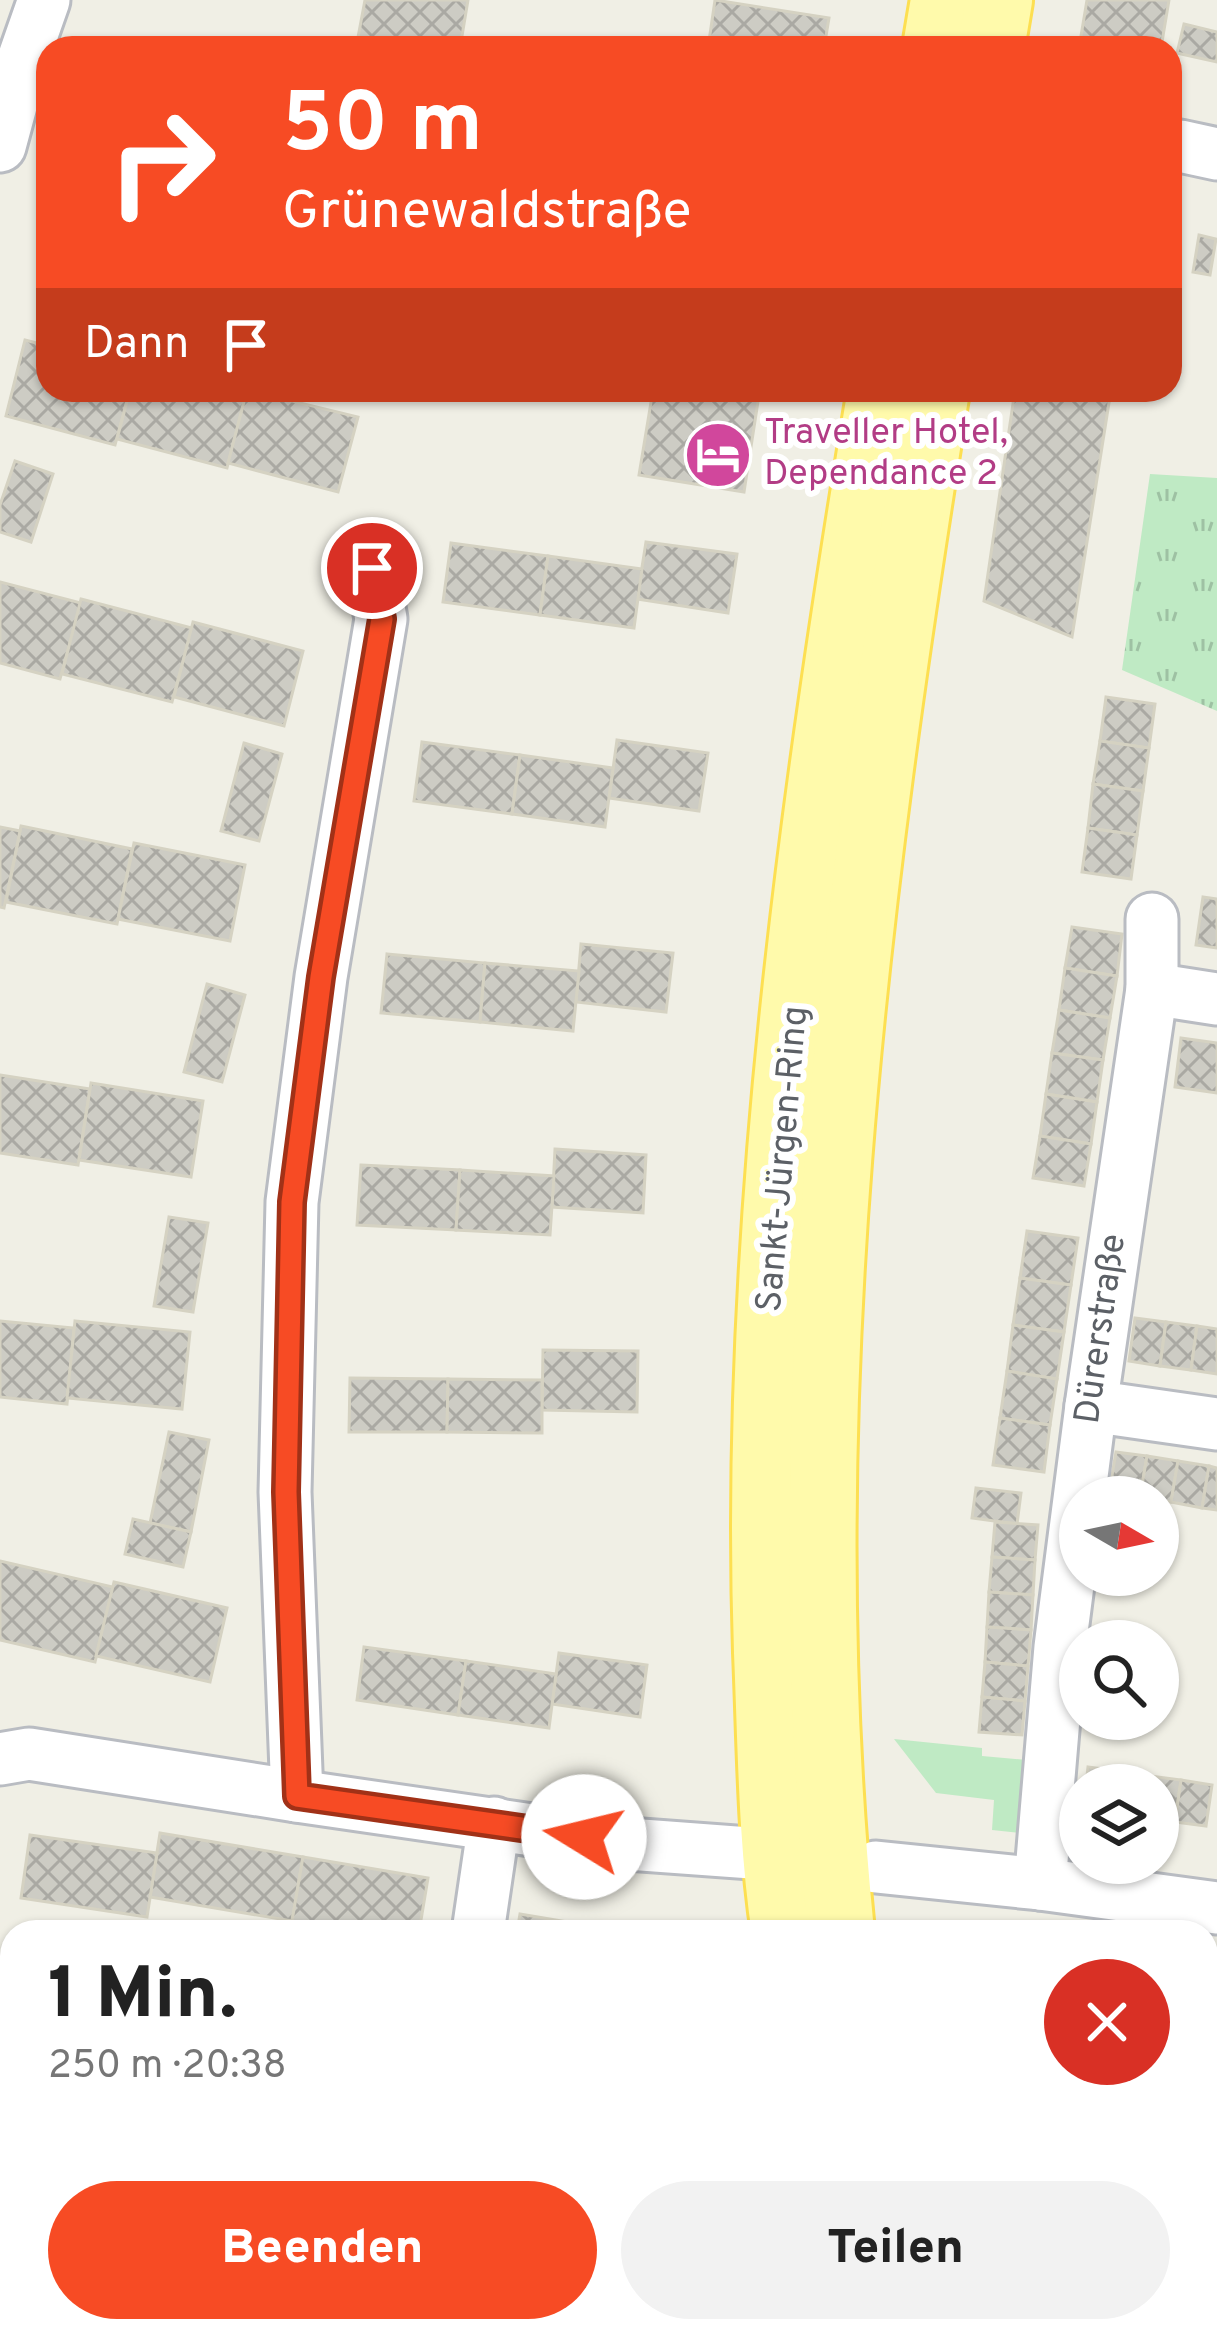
<!DOCTYPE html>
<html lang="de">
<head>
<meta charset="utf-8">
<style>
  :root { --surface:#fff; --page:#f2f2f2; --text:#222; --muted:#767676; --accent:#f74b24 }
  body { margin:0; font-family:Overpass,sans-serif; background:var(--page); color:var(--text); height:100vh; display:flex; flex-direction:column; font-size:45px; white-space:nowrap }
  * { box-sizing:border-box; margin:0 }
  p { font-size:39px; color:var(--muted) }
  .icon { flex:none; width:66px; height:66px; fill:none; stroke:currentColor; stroke-width:2; stroke-linecap:round; stroke-linejoin:round }
  .map { position:relative; flex:1; overflow:hidden }
  .details { position:absolute; left:0px; top:1920px; width:1218px; height:423px; display:flex; flex-direction:column; background:var(--surface); border-radius:36px 36px 0 0; box-shadow:0 3px 9px #0004 }
  .details>* { flex:none }
  .banner { position:absolute; left:36px; top:36px; width:1146px; height:366px; border-radius:36px; box-shadow:0 3px 9px #0004; background:#f74b24; color:#fff; overflow:hidden }
  .needle { width:78px; rotate:99deg }
  .tools { position:absolute; left:1059px; top:1476px; display:grid; gap:24px }
  .tools a { display:grid; place-items:center; width:120px; height:120px; border-radius:50%; background:var(--surface); box-shadow:0 3px 9px #0004; font-size:60px }
  .pin { position:absolute; display:grid; place-items:center; width:102px; height:102px; color:#fff; margin:-51px; border:6px solid #fff; border-radius:50%; box-shadow:0 3px 12px #0007 }
  .me { position:absolute; width:132px; margin:-66px; rotate:279deg; stroke-linejoin:round; filter:drop-shadow(0 0 9px #0008) }
  .turn { display:flex; align-items:center; gap:42px; height:252px; padding:0 48px; font-size:54px }
  .turn .icon { width:156px; height:156px; stroke-width:2.5 }
  .turn b { display:block; font-size:84px; line-height:102px }
  .then { display:flex; align-items:center; height:114px; padding:0 48px; background:#0003; gap:24px; font-size:45px }
  .round { display:grid; place-items:center; flex:none; width:126px; height:126px; border-radius:63px; background:var(--page) }
  .headline { display:flex; align-items:center; justify-content:space-between; height:204px; padding:0 48px }
  h1 { font-size:72px; font-weight:800; line-height:90px }
  .primary-button { display:flex; gap:24px; margin-top:auto; padding:24px 48px }
  .primary-button a { flex:1; height:138px; border-radius:72px; background:var(--accent); color:#fff; font-size:48px; font-weight:800; line-height:138px; text-align:center }
  .primary-button a+a { background:var(--page); color:var(--text) }
  .map>svg:first-child { display:block }
  .green { fill:#bfeac4 }
  .park { fill:url(#park-tufts) }
  .building { fill:url(#building-cross-hatch); stroke:#d5d2c2; stroke-width:3 }
  .lines { fill:none; stroke-linecap:round; stroke-linejoin:round }
  .street-casing { stroke:#b9bcc2; stroke-width:57 }
  .primary-casing { stroke:#fddf51; stroke-width:72 }
  .street { stroke:#fff; stroke-width:51 }
  .primary { stroke:#fffaab; stroke-width:66 }
  .route-casing { stroke:#a13117; stroke-width:30 }
  .route { stroke:#f74b24; stroke-width:21 }
  .labels { text-anchor:middle; dominant-baseline:central; stroke-width:12; stroke-linejoin:round; paint-order:stroke }
  .hotel-label { font-size:36px; fill:#b23c85; stroke:#fff; text-anchor:start }
  .street-label { font-size:36px; fill:#5c6066; stroke:#fff }
</style>
</head>
<body>
<div class="map">
<svg width="1217" height="2341" viewBox="0 0 1217 2341">
  <defs>
    <pattern id="park-tufts" width="24" height="20" patternUnits="userSpaceOnUse" patternTransform="scale(3)"><rect width="24" height="20" fill="#bfeac4"/><path d="M3 7l-1-3M5 7V3M7 7l1-3M15 17l-1-3M17 17v-4M19 17l1-3" fill="none" stroke="#9ec1a3"/></pattern>
    <pattern id="building-cross-hatch" width="8" height="8" patternUnits="userSpaceOnUse" patternTransform="scale(3)"><rect width="8" height="8" fill="#cdccc4"/><path d="M0 0l8 8M0 8l8-8" fill="none" stroke="#aaa9a3"/></pattern>
  </defs>
  <rect width="100%" height="100%" fill="#f0efe5"/>
  <!-- green -->
  <polygon class="green" points="894,1739 982,1748 982,1756 1039,1761 1021,1833 992,1830 994,1800 936,1793"/>
  <!-- park -->
  <polygon class="park" points="1150,474 1217,478 1217,711 1122,670"/>
  <!-- building -->
  <g class="building">
    <polygon points="365,0 468,0 460,48 356,48"/>
    <polygon points="715,0 829,18 824,48 708,48"/>
    <polygon points="1087,0 1169,0 1161,48 1079,48"/>
    <polygon points="1184,24 1217,32 1217,62 1177,53"/>
    <polygon points="1199,235 1216,239 1210,275 1193,272"/>
    <polygon points="25,340 48,346 48,390 130,390 115,445 6,416"/>
    <polygon points="130,390 231,390 246,394 227,468 117,439"/>
    <polygon points="247,390 358,417 338,492 228,463"/>
    <polygon points="653,390 725,390 759,395 744,492 639,475"/>
    <polygon points="1015,390 1111,390 1072,637 984,601"/>
    <polygon points="15,461 53,474 31,542 0,532 0,505"/>
    <polygon points="646,542 737,554 728,613 637,599"/>
    <polygon points="451,543 548,556 540,615 443,602"/>
    <polygon points="548,556 642,569 634,628 540,615"/>
    <polygon points="0,582 81,603 60,679 0,663"/>
    <polygon points="81,599 192,628 172,702 62,674"/>
    <polygon points="193,622 303,651 284,726 174,697"/>
    <polygon points="1106,697 1155,704 1149,748 1100,741"/>
    <polygon points="617,740 708,753 699,811 609,798"/>
    <polygon points="1100,741 1149,748 1143,791 1093,784"/>
    <polygon points="422,742 520,755 512,814 414,801"/>
    <polygon points="244,743 282,754 259,841 221,831"/>
    <polygon points="520,755 613,768 605,827 512,814"/>
    <polygon points="1093,784 1143,791 1137,835 1088,828"/>
    <polygon points="21,826 132,849 117,924 6,902"/>
    <polygon points="0,827 20,831 4,908 0,907"/>
    <polygon points="1088,828 1137,835 1131,879 1082,872"/>
    <polygon points="134,843 245,865 230,941 118,919"/>
    <polygon points="1203,897 1217,899 1217,948 1196,945"/>
    <polygon points="1072,927 1122,934 1117,976 1065,968"/>
    <polygon points="581,944 673,953 666,1012 576,1002"/>
    <polygon points="387,954 485,963 480,1022 381,1013"/>
    <polygon points="485,963 579,971 573,1031 480,1022"/>
    <polygon points="1065,968 1117,976 1110,1018 1059,1010"/>
    <polygon points="207,984 245,995 222,1082 184,1072"/>
    <polygon points="1059,1010 1110,1018 1103,1060 1052,1053"/>
    <polygon points="1181,1038 1217,1043 1217,1093 1175,1087"/>
    <polygon points="1052,1053 1103,1060 1097,1102 1046,1094"/>
    <polygon points="0,1075 90,1089 78,1165 0,1153"/>
    <polygon points="91,1083 203,1101 191,1177 79,1160"/>
    <polygon points="1046,1094 1097,1102 1091,1144 1040,1136"/>
    <polygon points="1040,1136 1091,1144 1084,1186 1033,1178"/>
    <polygon points="555,1149 646,1155 643,1213 552,1207"/>
    <polygon points="361,1165 460,1170 456,1230 357,1225"/>
    <polygon points="460,1170 554,1176 550,1235 456,1230"/>
    <polygon points="169,1217 208,1223 193,1312 154,1306"/>
    <polygon points="1027,1231 1078,1238 1071,1285 1020,1278"/>
    <polygon points="1020,1278 1071,1285 1064,1332 1013,1325"/>
    <polygon points="1135,1318 1166,1322 1160,1366 1129,1361"/>
    <polygon points="0,1321 74,1328 67,1404 0,1397"/>
    <polygon points="75,1321 190,1332 182,1409 67,1398"/>
    <polygon points="1166,1322 1197,1326 1191,1370 1160,1366"/>
    <polygon points="1013,1325 1064,1332 1057,1379 1007,1371"/>
    <polygon points="1197,1326 1217,1329 1217,1374 1191,1370"/>
    <polygon points="543,1350 638,1351 637,1412 542,1410"/>
    <polygon points="1007,1371 1057,1379 1050,1425 1000,1418"/>
    <polygon points="350,1378 448,1379 447,1432 349,1432"/>
    <polygon points="448,1379 542,1380 542,1433 447,1432"/>
    <polygon points="1000,1418 1050,1425 1044,1472 993,1465"/>
    <polygon points="169,1432 209,1440 191,1532 150,1523"/>
    <polygon points="1116,1452 1147,1456 1140,1497 1109,1493"/>
    <polygon points="1147,1456 1178,1461 1171,1502 1158,1500 1158,1497 1140,1497"/>
    <polygon points="1178,1461 1209,1466 1202,1508 1171,1502"/>
    <polygon points="1209,1466 1217,1468 1217,1510 1202,1508"/>
    <polygon points="976,1488 1021,1493 1017,1524 972,1518"/>
    <polygon points="133,1519 191,1532 183,1567 125,1554"/>
    <polygon points="995,1522 1038,1525 1035,1560 992,1557"/>
    <polygon points="992,1557 1035,1560 1033,1595 989,1592"/>
    <polygon points="0,1561 113,1587 95,1662 0,1640"/>
    <polygon points="114,1582 227,1608 210,1682 96,1656"/>
    <polygon points="989,1592 1033,1595 1031,1630 987,1627"/>
    <polygon points="987,1627 1031,1630 1028,1666 985,1662"/>
    <polygon points="364,1647 466,1661 458,1715 357,1700"/>
    <polygon points="559,1653 647,1665 640,1717 552,1704"/>
    <polygon points="466,1661 556,1674 549,1728 458,1715"/>
    <polygon points="985,1662 1028,1666 1025,1701 982,1697"/>
    <polygon points="982,1697 1025,1701 1022,1735 979,1732"/>
    <polygon points="1088,1767 1119,1771 1117,1785 1086,1785"/>
    <polygon points="1119,1771 1150,1776 1149,1785 1117,1785"/>
    <polygon points="1150,1776 1181,1780 1175,1822 1158,1819 1158,1785 1149,1785"/>
    <polygon points="1181,1780 1212,1785 1206,1826 1175,1822"/>
    <polygon points="160,1833 303,1857 292,1921 150,1897"/>
    <polygon points="30,1835 157,1853 147,1917 21,1898"/>
    <polygon points="303,1857 428,1878 419,1932 355,1932 292,1921"/>
    <polygon points="520,1914 615,1930 615,1932 517,1932"/>
    <polygon points="276,2331 505,2331 504,2341 308,2341"/>
    <polygon points="1054,2331 1108,2331 1110,2341 1056,2341"/>
  </g>
  <g class="lines">
    <!-- street casing -->
    <g class="street-casing">
      <g id="street">
        <polyline points="0,146 24,57 44,0"/>
        <polyline points="1180,146 1217,154"/>
        <polyline points="1152,989 1217,999"/>
        <polyline points="1091,1406 1217,1424"/>
        <polyline points="0,1759 29,1754 297,1796 628,1844 778,1855"/>
        <polyline points="297,1796 285,1492 292,1202 321,977 381,619 372,568"/>
        <polyline points="876,1867 1040,1884 1217,1908"/>
        <polyline points="1040,1884 1060,1647 1091,1406 1152,989 1152,919"/>
        <polyline points="478,1932 494,1823"/>
        <polyline points="1164,2331 1165,2341"/>
      </g>
    </g>
    <!-- primary casing -->
    <g class="primary-casing">
      <g id="primary">
        <polyline points="936,48 944,0"/>
        <polyline points="991,48 999,0"/>
        <path d="M785 1932C771 1840 771 1745 767 1652 753 1231 813 804 881 390"/>
        <path d="M841 1932C789 1415 854 900 936 390"/>
        <polyline points="803,2331 805,2341"/>
        <polyline points="859,2331 861,2341"/>
        <polyline points="908,2331 910,2341"/>
        <polyline points="962,2331 964,2341"/>
      </g>
    </g>
    <!-- street -->
    <use href="#street" class="street"/>
    <!-- primary -->
    <use href="#primary" class="primary"/>
  </g>
  <g class="lines">
    <!-- route casing -->
    <g class="route-casing">
      <polyline id="route" points="372,568 382,619 321,977 292,1202 286,1492 297,1796 584,1837"/>
    </g>
    <!-- route -->
    <use href="#route" class="route"/>
  </g>
  <!-- icons -->
  <defs>
    <g id="hotel-disc" transform="scale(3.45)"><circle r="9.5" fill="#d1479c" stroke="#fff"/><path d="M-6-4.5h1.5V1H6V5H4.5V3h-9V5H-6ZM-4 0a1.8 1.8 0 1 1 3.6 0ZM.5 0V-2.5h3Q6-2.5 6 0Z" fill="#fff"/></g>
  </defs>
  <g fill-rule="evenodd">
    <use href="#hotel-disc" x="718" y="455"/>
  </g>
  <g class="labels">
    <!-- hotel labels -->
    <g class="hotel-label">
      <text x="764" y="434">Traveller Hotel,<tspan x="764" dy="41">Dependance 2</tspan></text>
    </g>
    <!-- street labels -->
    <g class="street-label">
      <text transform="translate(784 1159) rotate(-85)">Sankt-Jürgen-Ring</text>
      <text transform="translate(1102 1329) rotate(-82)">Dürerstraße</text>
    </g>
  </g>
</svg>
<div class="tools">
<a><svg class="needle" viewBox="-14 -14 28 28"><path d="M0-13l5 13h-10z" fill="#e53935"/><path d="M0 13l5-13h-10z" fill="#767676"/></svg></a>
<a><svg class="icon" aria-label="search" viewBox="0 0 24 24"><circle cx="10" cy="10" r="6"/><path d="M15 15l6 6"/></svg></a>
<a><svg class="icon" aria-label="layers" viewBox="0 0 24 24"><path d="M12 4l9 5-9 5-9-5zM3 14l9 5 9-5"/></svg></a>
</div>
<div class="pin" style="left:372px;top:568px;background:#d93025"><svg class="icon" aria-label="arrive" viewBox="0 0 24 24"><path d="M6 21V4h12l-3 4 3 4H6"/></svg></div>
<svg class="me" style="left:584px;top:1837px" viewBox="-20 -20 40 40"><circle r="19" fill="#fff"/><path d="M0-13L10 11 0 6-10 11z" fill="#f74b24"/></svg>
<div class="banner">
<div class="turn"><svg class="icon" aria-label="right" viewBox="0 0 24 24"><path d="M7 20v-9h11M14 6l5 5-5 5"/></svg><div><b>50 m</b>Grünewaldstraße</div></div>
<div class="then">Dann<svg class="icon" aria-label="arrive" viewBox="0 0 24 24"><path d="M6 21V4h12l-3 4 3 4H6"/></svg></div>
</div>
<section class="details">
<div class="headline"><div><h1>1 Min.</h1><p>250 m · 20:38</p></div><a class="round" style="background:#d93025;color:#fff"><svg class="icon" aria-label="close" viewBox="0 0 24 24"><path d="M6 6l12 12M18 6L6 18"/></svg></a></div>
<div class="primary-button"><a>Beenden</a><a>Teilen</a></div>
</section>
</div>
</body>
</html>
